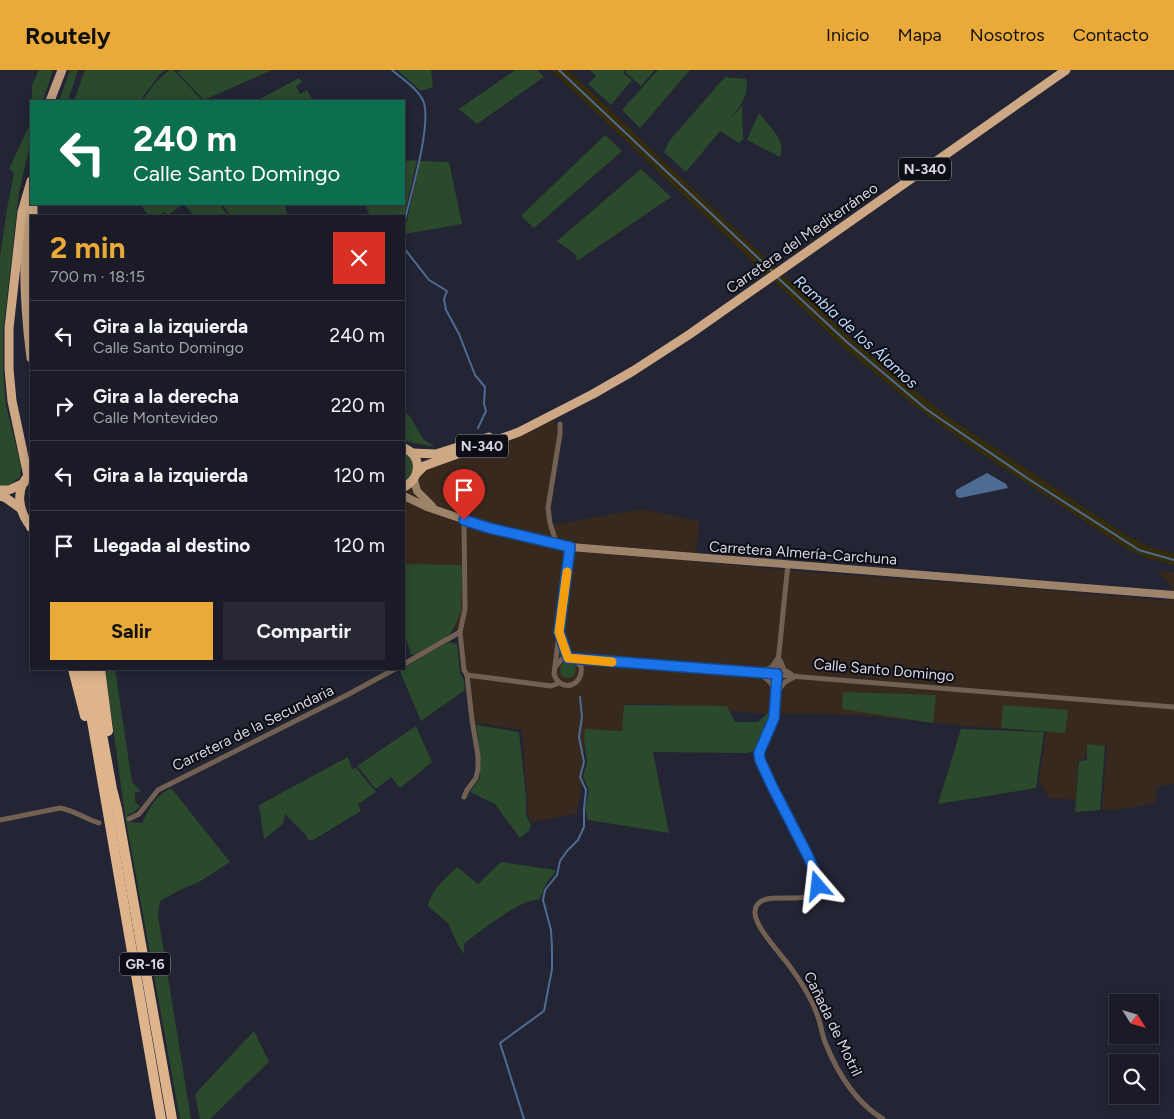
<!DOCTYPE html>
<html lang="es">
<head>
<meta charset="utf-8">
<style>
  :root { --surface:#1a1b27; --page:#272833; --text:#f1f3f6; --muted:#9fa1a7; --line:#383944; --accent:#eaaa39 }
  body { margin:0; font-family:Figtree,sans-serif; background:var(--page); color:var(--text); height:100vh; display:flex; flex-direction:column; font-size:19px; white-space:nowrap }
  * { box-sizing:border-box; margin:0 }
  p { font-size:16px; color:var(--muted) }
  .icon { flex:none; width:28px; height:28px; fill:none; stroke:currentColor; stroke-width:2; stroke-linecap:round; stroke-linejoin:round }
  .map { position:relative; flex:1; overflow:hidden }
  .details { position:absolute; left:30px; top:145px; width:375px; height:455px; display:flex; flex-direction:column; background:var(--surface); border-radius:0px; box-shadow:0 2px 12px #0003,0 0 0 1px var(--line) }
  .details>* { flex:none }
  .guide { position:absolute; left:30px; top:30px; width:375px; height:105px; border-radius:0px; box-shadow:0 2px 12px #0003,0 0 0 1px var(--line); background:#0b6e4f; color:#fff; overflow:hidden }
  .needle { width:32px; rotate:127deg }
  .tools { position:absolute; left:1109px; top:924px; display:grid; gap:10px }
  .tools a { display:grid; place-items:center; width:50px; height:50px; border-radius:0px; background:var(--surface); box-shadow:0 2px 12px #0003,0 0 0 1px var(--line); font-size:25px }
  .pin { position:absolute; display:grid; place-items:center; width:42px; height:42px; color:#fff; margin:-51px -21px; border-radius:50% 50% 50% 0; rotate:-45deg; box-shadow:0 0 5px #0007 }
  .pin .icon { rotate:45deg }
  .me { position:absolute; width:55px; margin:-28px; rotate:343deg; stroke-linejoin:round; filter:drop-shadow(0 0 4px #0008) }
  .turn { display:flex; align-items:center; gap:18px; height:105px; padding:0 20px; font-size:22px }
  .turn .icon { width:65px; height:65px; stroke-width:2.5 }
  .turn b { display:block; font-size:35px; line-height:42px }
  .round { display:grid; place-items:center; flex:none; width:52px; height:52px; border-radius:0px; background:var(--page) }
  .headline { display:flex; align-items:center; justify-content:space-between; height:85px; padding:0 20px }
  h1 { font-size:30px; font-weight:700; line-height:38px; color:var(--accent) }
  .button { display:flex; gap:10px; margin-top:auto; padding:10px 20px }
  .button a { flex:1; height:58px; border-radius:0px; background:var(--accent); color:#111; font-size:20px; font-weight:700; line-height:58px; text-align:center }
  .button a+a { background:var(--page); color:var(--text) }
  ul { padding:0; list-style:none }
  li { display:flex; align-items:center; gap:15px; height:70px; padding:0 20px; border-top:1px solid var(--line) }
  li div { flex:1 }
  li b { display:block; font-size:19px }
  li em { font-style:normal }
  header { display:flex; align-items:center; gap:30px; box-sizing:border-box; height:70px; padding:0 25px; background:var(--accent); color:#111 }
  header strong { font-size:24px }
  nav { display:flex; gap:28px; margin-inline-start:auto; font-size:18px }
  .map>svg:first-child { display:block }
  .industrial { fill:#38291e }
  .green { fill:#2b4a2c }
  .sand { fill:#352c0b }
  .water { fill:#4e6c93 }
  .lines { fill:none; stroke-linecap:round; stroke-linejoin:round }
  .stream { stroke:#4e6c93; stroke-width:2 }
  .minor { stroke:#726152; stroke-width:5 }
  .secondary { stroke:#9d836a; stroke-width:8 }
  .primary { stroke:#bf9d7d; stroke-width:9 }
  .trunk { stroke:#cea885; stroke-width:9 }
  .motorway { stroke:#deb48d; stroke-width:10 }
  .route-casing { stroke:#114b97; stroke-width:12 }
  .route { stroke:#1a73e8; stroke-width:9 }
  .slow { stroke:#f59e0b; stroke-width:9 }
  .labels { text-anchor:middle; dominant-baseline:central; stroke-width:4; stroke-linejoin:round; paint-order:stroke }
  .shield { fill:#0d0e15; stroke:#9a9ba4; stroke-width:1 }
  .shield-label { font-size:14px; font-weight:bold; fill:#d6d7e1 }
  .street-label { font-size:15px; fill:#d6d7e1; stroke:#0d0e15 }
  .water-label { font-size:16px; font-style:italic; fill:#bcdaff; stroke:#0d0e15 }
</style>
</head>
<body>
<header>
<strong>Routely</strong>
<nav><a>Inicio</a><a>Mapa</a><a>Nosotros</a><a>Contacto</a></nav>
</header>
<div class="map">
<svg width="1174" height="1049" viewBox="0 0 1174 1049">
  <rect width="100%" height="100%" fill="#232434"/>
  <!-- industrial -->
  <polygon class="industrial" points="554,349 560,365 550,437 553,455 641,439 700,451 695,491 794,501 1013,517 1170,531 1172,518 1158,501 1174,502 1174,714 1156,717 1156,733 1129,738 1102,741 1107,676 1087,674 1085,689 1078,690 1076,730 1049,728 1039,711 1046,661 975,657 860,645 753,643 663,634 624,634 622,661 585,659 582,718 576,744 531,752 528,743 522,660 471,652 470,612 456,557 426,575 404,561 404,414 425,398 475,381"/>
  <!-- green -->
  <g class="green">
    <polygon points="39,0 53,0 43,31 32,31 32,15"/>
    <polygon points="70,0 78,0 68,31 59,31"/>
    <polygon points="85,0 165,0 160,4 140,31 74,31"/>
    <polygon points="169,0 173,0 203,31 142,31 156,12"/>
    <polygon points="183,0 272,0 204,30 177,2"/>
    <polygon points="397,0 431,0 433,17 421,21"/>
    <polygon points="515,0 537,0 544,7 477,54 459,39"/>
    <polygon points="590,0 625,0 623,3 632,10 611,35 588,14 596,6"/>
    <polygon points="627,0 655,0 641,16 625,2"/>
    <polygon points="658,0 690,0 640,58 622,40"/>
    <path d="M725 7 746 9C750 25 739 38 730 49L742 36 743 69 739 73 720 61 686 102 664 82 670 70Z"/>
    <polygon points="299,8 302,12 296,16 300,24 307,20 313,31 256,31"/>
    <path d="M759 43C769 56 787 70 780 87L747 70Z"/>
    <path d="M31 51V71L19 122 3 263V299L6 335 21 397 20 407C14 412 8 417 0 416V187L7 139 14 103 9 99Z"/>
    <polygon points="605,65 622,81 534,158 521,146"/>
    <polygon points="417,90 404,148 404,146 370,146 365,134 404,134 404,91"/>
    <polygon points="420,91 449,92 462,154 404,164"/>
    <polygon points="641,99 671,127 577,191 576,185 557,171"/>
    <polygon points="140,134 181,134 182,135 167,146 164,142 157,146 149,146"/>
    <polygon points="184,134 219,134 229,146 194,146"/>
    <polygon points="222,134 284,134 288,146 231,146"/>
    <polygon points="404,342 410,346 423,369 435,377 404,371"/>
    <path d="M404 383C416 390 416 404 404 412Z"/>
    <polygon points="404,494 462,495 461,541 453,560 447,567 414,585 411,584 404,562"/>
    <polygon points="449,572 457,574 460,603 464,610 465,620 421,651 399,599 404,599 404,597"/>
    <circle cx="568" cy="600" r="8"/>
    <path d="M105 599H115L132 712 141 721 135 723V732L140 736 133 743 127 745 129 752 142 753C150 737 155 727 171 718L230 792 199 812 182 819 160 831 158 846 191 1049H180L125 745Z"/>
    <polygon points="843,622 936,625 933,653 842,639"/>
    <path d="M624 635 727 636 735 652H758L769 642H772C769 658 764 677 748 683L653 682 669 763 588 750 585 738 589 721 583 706 587 693 584 669 585 659 622 661Z"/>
    <polygon points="1003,635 1068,640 1065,663 1001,658"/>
    <polygon points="476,655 519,662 526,726 526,746 531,755 529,761 520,768 495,734 470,722 480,708 478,665"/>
    <polygon points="416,656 432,692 400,718 391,707 376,719 357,696"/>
    <polygon points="961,659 1044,662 1036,718 938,734"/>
    <polygon points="1087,674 1105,676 1100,740 1075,742 1079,691 1087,690"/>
    <polygon points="348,687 352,699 356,698 376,722 358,734 361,741 313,770 308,770 306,765 285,744 283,754 264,769 259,735"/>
    <path d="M501 792 555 800V803L547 812 539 830C523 827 478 863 464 874V884L458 875 448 853 428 836C431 820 446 808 457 797L478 814Z"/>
    <polygon points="254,961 269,992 210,1049 200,1049 195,1024"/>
  </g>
  <!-- sand -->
  <polygon class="sand" points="551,0 568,0 851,269 882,295 950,348 1126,465 1150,477 1174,484 1174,495 1149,489 1127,479 965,373 912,334 844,278"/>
  <!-- water -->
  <path class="water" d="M987 403 1006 414 1008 418 960 428C956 427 955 424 956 420Z"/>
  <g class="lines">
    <!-- stream -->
    <g class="stream">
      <path d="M392 0C402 9 420 20 424 33 431 59 410 126 404 154"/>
      <polyline points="559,0 773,202"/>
      <polyline points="404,178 429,210 447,221 444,229 446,240 459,264 475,305 485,317 484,334 486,341 478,358"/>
      <polyline points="776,206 848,273 926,339 1030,410 1139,480 1174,490"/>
      <polyline points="524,1049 500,973 544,941 552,899 552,878 551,860 543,830 545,820 557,805 560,791 567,781 578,770 584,757 584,739 586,720 580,707 584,692 579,667 582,647 580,627"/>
    </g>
    <!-- minor -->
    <g class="minor">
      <polyline points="557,475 550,453 548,438 560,364 560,354"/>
      <path d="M570 477 554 604C560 623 584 617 581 596L574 590"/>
      <path d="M788 495C784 530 781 566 777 601 776 612 775 623 774 635 774 640 774 645 773 650 770 661 758 678 760 688 761 694 764 700 767 706 778 731 792 755 805 780 810 790 818 803 817 815 817 842 757 814 755 841 753 855 780 883 788 894 800 910 812 928 818 947 821 955 822 964 825 972 837 1002 855 1032 883 1049"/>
      <polyline points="560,565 568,588"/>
      <polyline points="780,590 784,600 791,604"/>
      <polyline points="404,594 460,562"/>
      <polyline points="555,597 562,589 568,588 1174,637"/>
      <polyline points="762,602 772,597 778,588"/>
      <polyline points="761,604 771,613 774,620"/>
      <polyline points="467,605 551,616 559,613"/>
      <polyline points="776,623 785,612 796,606"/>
      <polyline points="464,727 467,720 476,708 478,699 478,686 472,650 467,605 464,600 460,562 465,539 464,450"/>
      <polyline points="129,749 139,744 158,720 347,625 395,599"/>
      <path d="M0 750 60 738C73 740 86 749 99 753"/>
    </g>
    <!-- secondary -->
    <g class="secondary">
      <polyline points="414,410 417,421 432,436"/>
      <polyline points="404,426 427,437 489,458 570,477 1174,525"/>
    </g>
    <!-- primary -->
    <g class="primary">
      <polyline points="50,31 62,0"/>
      <path d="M29 126C22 180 24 234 31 288"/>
    </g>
    <!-- trunk -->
    <g class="trunk">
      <polyline points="33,134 33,146"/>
      <path d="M404 378C423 386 421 408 404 417"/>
      <polyline points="412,383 436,384 489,367"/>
      <path d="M31 403C14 418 18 441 31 457"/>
      <polyline points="417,403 424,396 519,362 593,324 633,301 690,264 1066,0"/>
      <polyline points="28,406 12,331 9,299 9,258 22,142 31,111"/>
      <polyline points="0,420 9,420 24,413"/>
      <polyline points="0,426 6,428 20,438"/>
    </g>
    <!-- motorway -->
    <g class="motorway">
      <polyline points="31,456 31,457"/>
      <polyline points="73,599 85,646"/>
      <polyline points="83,599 161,1049"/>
      <polyline points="90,599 112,719 117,739 172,1049"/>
      <polyline points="100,599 108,661"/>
    </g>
  </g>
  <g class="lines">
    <!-- route casing -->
    <g class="route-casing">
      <polyline id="route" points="464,450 489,458 570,477 559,562 568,588 777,604 774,648 759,683 760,690 772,716 808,786 814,800 818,816"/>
    </g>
    <!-- route -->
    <use href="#route" class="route"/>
    <!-- slow -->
    <polyline class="slow" points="567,502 559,562 568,588 612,592"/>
  </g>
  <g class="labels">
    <!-- shield labels -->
    <g class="shield">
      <rect x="899" y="87.5" width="52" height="23" rx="4"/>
      <rect x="456" y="364.5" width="52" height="23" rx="4"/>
      <rect x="120" y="882.5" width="50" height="23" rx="4"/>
    </g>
    <g class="shield-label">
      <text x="925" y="99">N-340</text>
      <text x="482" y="376">N-340</text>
      <text x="145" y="894">GR-16</text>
    </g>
    <!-- street labels -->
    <g class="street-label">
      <text transform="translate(802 168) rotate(-35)">Carretera del Mediterráneo</text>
      <text transform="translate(803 483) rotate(4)">Carretera Almería-Carchuna</text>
      <text transform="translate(884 600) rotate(5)">Calle Santo Domingo</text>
      <text transform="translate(253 658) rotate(-26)">Carretera de la Secundaria</text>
      <text transform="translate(833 954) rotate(64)">Cañada de Motril</text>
    </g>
    <!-- water labels -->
    <g class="water-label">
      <text transform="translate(856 262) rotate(42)">Rambla de los Álamos</text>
    </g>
  </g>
</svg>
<div class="tools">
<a><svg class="needle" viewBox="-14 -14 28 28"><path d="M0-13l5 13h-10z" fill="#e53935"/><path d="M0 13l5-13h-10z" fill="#9fa1a7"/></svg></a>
<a><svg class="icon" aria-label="search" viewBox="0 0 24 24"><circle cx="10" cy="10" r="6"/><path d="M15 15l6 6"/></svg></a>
</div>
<div class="pin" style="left:464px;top:450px;background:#d93025"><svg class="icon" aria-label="arrive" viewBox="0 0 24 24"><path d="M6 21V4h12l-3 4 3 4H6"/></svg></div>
<svg class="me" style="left:818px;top:816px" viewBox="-20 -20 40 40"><path d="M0-17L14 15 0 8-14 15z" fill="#1a73e8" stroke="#fff" stroke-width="4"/></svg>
<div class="guide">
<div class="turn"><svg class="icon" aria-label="left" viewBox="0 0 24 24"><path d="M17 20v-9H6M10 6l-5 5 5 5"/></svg><div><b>240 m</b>Calle Santo Domingo</div></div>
</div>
<section class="details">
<div class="headline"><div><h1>2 min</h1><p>700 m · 18:15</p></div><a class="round" style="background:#d93025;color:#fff"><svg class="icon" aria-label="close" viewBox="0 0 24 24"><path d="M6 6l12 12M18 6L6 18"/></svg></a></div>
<ul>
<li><svg class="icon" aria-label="left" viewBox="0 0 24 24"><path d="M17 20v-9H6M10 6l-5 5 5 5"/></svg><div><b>Gira a la izquierda</b><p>Calle Santo Domingo</p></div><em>240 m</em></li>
<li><svg class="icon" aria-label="right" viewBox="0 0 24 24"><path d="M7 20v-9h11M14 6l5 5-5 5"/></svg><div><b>Gira a la derecha</b><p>Calle Montevideo</p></div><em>220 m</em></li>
<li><svg class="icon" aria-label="left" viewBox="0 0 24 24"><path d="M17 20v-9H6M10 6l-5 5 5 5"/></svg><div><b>Gira a la izquierda</b></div><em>120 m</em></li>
<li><svg class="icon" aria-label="arrive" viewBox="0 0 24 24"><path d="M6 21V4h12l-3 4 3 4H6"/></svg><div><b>Llegada al destino</b></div><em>120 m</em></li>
</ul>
<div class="button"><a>Salir</a><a>Compartir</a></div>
</section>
</div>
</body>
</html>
